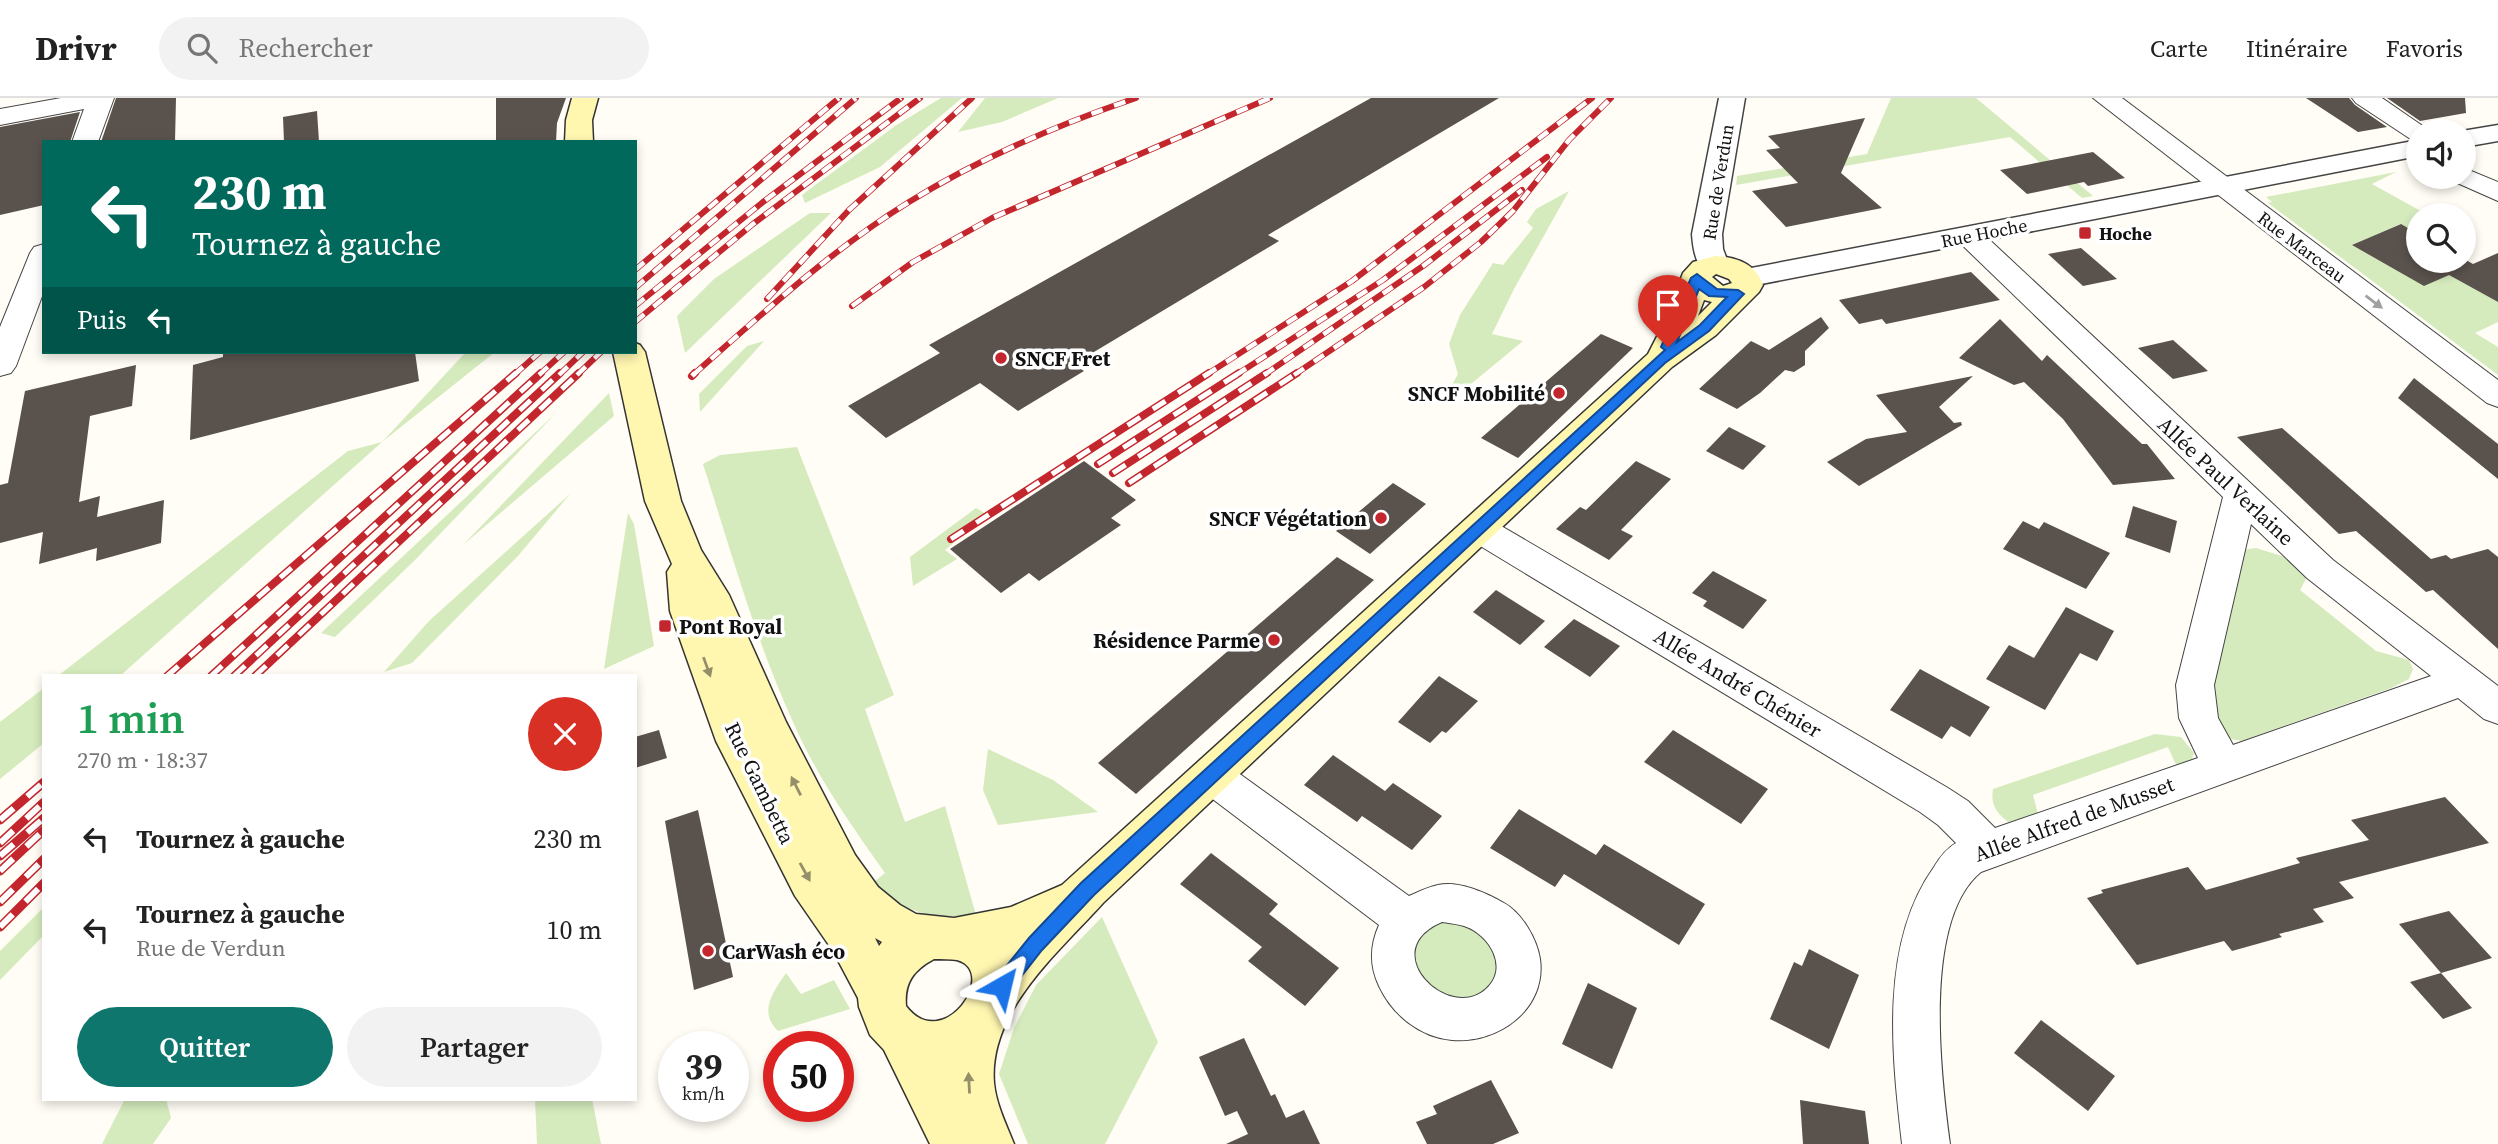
<!DOCTYPE html>
<html lang="fr">
<head>
<meta charset="utf-8">
<style>
  :root { --surface:#fff; --page:#f2f2f2; --text:#222; --muted:#767676; --line:#e0e0e0; --accent:#0f766e }
  body { margin:0; font-family:"Source Serif 4",serif; background:var(--page); color:var(--text); height:100vh; display:flex; flex-direction:column; font-size:26px; white-space:nowrap }
  * { box-sizing:border-box; margin:0 }
  p { font-size:23px; color:var(--muted) }
  .icon { flex:none; width:38px; height:38px; fill:none; stroke:currentColor; stroke-width:2; stroke-linecap:round; stroke-linejoin:round }
  .map { position:relative; flex:1; overflow:hidden }
  .side { position:absolute; left:42px; top:576px; width:595px; height:427px; display:flex; flex-direction:column; background:var(--surface); border-radius:0px; box-shadow:0 4px 10px #0003 }
  .side>* { flex:none }
  .top-card { position:absolute; left:42px; top:42px; width:595px; height:214px; border-radius:0px; box-shadow:0 4px 10px #0003; background:#00695c; color:#fff; overflow:hidden }
  .controls { position:absolute; left:2406px; top:21px; display:grid; gap:14px }
  .controls a { display:grid; place-items:center; width:70px; height:70px; border-radius:50%; background:var(--surface); box-shadow:0 4px 10px #0003; font-size:35px }
  .speed { position:absolute; left:658px; top:933px; display:flex; gap:14px; font-size:35px; font-weight:700; text-align:center }
  .speed>* { display:grid; place-content:center; width:91px; height:91px; border-radius:50%; background:var(--surface); box-shadow:0 4px 10px #0003; line-height:1 }
  .speed small { font-size:18px; font-weight:400 }
  .speed .limit { border:10px solid #d22; background:#fff; color:#111 }
  .pin { position:absolute; display:grid; place-items:center; width:60px; height:60px; color:#fff; margin:-72px -30px; border-radius:50% 50% 50% 0; rotate:-45deg; box-shadow:0 0 7px #0007 }
  .pin .icon { rotate:45deg }
  .me { position:absolute; width:77px; margin:-38px; rotate:37deg; stroke-linejoin:round; filter:drop-shadow(0 0 5px #0008) }
  .turn { display:flex; align-items:center; gap:24px; height:147px; padding:0 35px; font-size:32px }
  .turn .icon { width:91px; height:91px; stroke-width:2.5 }
  .turn b { display:block; font-size:49px; line-height:60px }
  .then { display:flex; align-items:center; height:66px; padding:0 35px; background:#0003; gap:14px; font-size:26px }
  .round { display:grid; place-items:center; flex:none; width:74px; height:74px; border-radius:37px; background:var(--page) }
  .overview { display:flex; align-items:center; justify-content:space-between; height:119px; padding:0 35px }
  h1 { font-size:42px; font-weight:600; line-height:52px; color:#1e9e55 }
  .cta { display:flex; gap:14px; margin-top:auto; padding:14px 35px }
  .cta a { flex:1; height:80px; border-radius:42px; background:var(--accent); color:#fff; font-size:28px; font-weight:600; line-height:80px; text-align:center }
  .cta a+a { background:var(--page); color:var(--text) }
  ul { padding:0; list-style:none }
  li { display:flex; align-items:center; gap:21px; height:91px; padding:0 35px }
  li div { flex:1 }
  li b { display:block; font-size:26px }
  li em { font-style:normal }
  header { display:flex; align-items:center; gap:42px; box-sizing:border-box; height:98px; padding:0 35px; background:var(--surface); border-bottom:2px solid var(--line) }
  header strong { font-size:33px }
  nav { display:flex; gap:38px; margin-inline-start:auto; font-size:24px }
  .search { width:490px; height:63px; background:var(--page); display:flex; align-items:center; gap:18px; box-sizing:border-box; padding:0 24px; border-radius:38px; color:var(--muted); font-size:26px }
  .map>svg:first-child { display:block }
  .green { fill:#d5ebbd }
  .building { fill:#5a524d }
  .lines { fill:none; stroke-linecap:round; stroke-linejoin:round }
  .minor-casing { stroke:#444; stroke-width:2 }
  .tertiary-casing { stroke:#444; stroke-width:3 }
  .secondary-casing { stroke:#333; stroke-width:3 }
  .minor { fill:#fff; fill-rule:evenodd }
  .tertiary { fill:#fff; fill-rule:evenodd }
  .secondary { fill:#fff6b0; fill-rule:evenodd }
  .rail-far2-casing { stroke:#c4262e; stroke-width:6 }
  .rail-far1-casing { stroke:#c4262e; stroke-width:8 }
  .rail-casing { stroke:#c4262e; stroke-width:9 }
  .rail-far2 { stroke:#fff; stroke-width:4.5; stroke-dasharray:12; stroke-linecap:butt }
  .rail-far1 { stroke:#fff; stroke-width:5; stroke-dasharray:15; stroke-linecap:butt }
  .rail { stroke:#fff; stroke-width:6; stroke-dasharray:18; stroke-linecap:butt }
  .oneway { fill:#a0a0a0 }
  .oneway2 { fill:#948f68 }
  .route { fill:#1a73e8; stroke:#114b97; stroke-width:2; fill-rule:evenodd }
  .poi-dot { fill:#c4262e; stroke:#fff; stroke-width:2.5 }
  .labels { text-anchor:middle; dominant-baseline:central; stroke-width:7; stroke-linejoin:round; paint-order:stroke }
  .far-street-label { font-size:18px; fill:#111; stroke:#fff }
  .far-poi-label { font-size:18px; font-weight:bold; fill:#111; stroke:#fff; text-anchor:start }
  .poi-label { font-size:21px; font-weight:bold; fill:#111; stroke:#fff; text-anchor:start }
  .street-label { font-size:21px; fill:#111; stroke:#fff }
</style>
</head>
<body>
<header>
<strong>Drivr</strong>
<div class="search"><svg class="icon" aria-label="search" viewBox="0 0 24 24"><circle cx="10" cy="10" r="6"/><path d="M15 15l6 6"/></svg>Rechercher</div>
<nav><a>Carte</a><a>Itinéraire</a><a>Favoris</a></nav>
</header>
<div class="map">
<svg width="2498" height="1046" viewBox="0 0 2498 1046">
  <rect width="100%" height="100%" fill="#fffdf5"/>
  <!-- green -->
  <g class="green">
    <polygon points="941,0 962,0 880,69 805,105 802,97 895,28"/>
    <polygon points="985,0 1058,0 1002,24 958,34"/>
    <polygon points="1891,0 1976,0 2093,98 2082,100 2010,39 1736,87 1737,78 1867,56"/>
    <polygon points="2396,74 2372,86 2428,117 2418,117 2418,136 2400,126 2353,147 2449,177 2498,204 2498,224 2475,235 2498,249 2498,277 2268,105 2272,104 2266,99"/>
    <polygon points="1569,93 1514,191 1492,236 1523,243 1454,300 1446,297 1458,276 1449,246 1460,217 1493,165 1503,167 1533,130 1527,124 1536,111"/>
    <polygon points="810,115 831,115 685,255 677,218 714,181"/>
    <polygon points="764,243 700,314 699,296 747,248"/>
    <polygon points="466,254 495,254 382,344 121,577 59,577 348,353 382,344"/>
    <polygon points="609,295 614,318 463,447"/>
    <polygon points="557,314 415,462 335,539 321,535"/>
    <path d="M797 349 894 597 865 611 905 724 945 708 976 817C938 821 900 817 874 784L885 775C851 727 817 679 793 624 755 541 731 453 703 366L720 357Z"/>
    <polygon points="570,396 518,458 412,565 384,574 429,523"/>
    <polygon points="976,410 988,417 945,452 957,461 913,488 910,459"/>
    <polygon points="628,415 634,426 654,548 604,571"/>
    <polygon points="2256,450 2285,459 2307,479 2300,492 2376,553 2409,562 2413,571 2409,581 2391,590 2242,643 2231,641 2222,636 2207,599 2242,452"/>
    <polygon points="44,590 44,645 0,681 0,624"/>
    <path d="M2155 636 2181 639 2194 655 2192 661 2176 667 2168 649 2033 697 2038 716 2011 726C1998 717 1990 708 1993 691Z"/>
    <polygon points="988,651 1053,682 1098,714 998,727 983,692"/>
    <polygon points="44,809 44,837 0,882 0,853"/>
    <polygon points="1102,819 1158,944 1105,1046 1028,1046 999,976 1014,930 1036,887"/>
    <path d="M1441 820 1482 829 1501 865C1498 873 1495 885 1489 890 1467 912 1430 897 1417 873 1413 867 1414 854 1413 846Z"/>
    <path d="M786 875 801 896 834 882 850 911 778 933C758 914 773 894 786 875Z"/>
    <polygon points="125,1001 166,1001 171,1020 153,1046 102,1046"/>
    <polygon points="535,1001 592,1001 601,1046 537,1046"/>
  </g>
  <!-- building -->
  <g class="building">
    <polygon points="116,0 176,0 175,44 101,44"/>
    <polygon points="496,0 566,0 557,25 556,44 496,44"/>
    <polygon points="1371,0 1499,0 1268,137 1279,143 1074,266 1084,273 1018,313 980,285 886,340 848,308 940,255 929,247"/>
    <polygon points="2306,0 2349,0 2355,7 2387,29 2358,34"/>
    <polygon points="2387,0 2465,0 2466,15 2420,23"/>
    <polygon points="317,13 319,44 284,44 283,19"/>
    <polygon points="80,14 70,44 44,44 44,107 0,117 0,29"/>
    <polygon points="1865,20 1841,75 1882,110 1786,129 1752,93 1798,85 1766,52 1780,50 1768,38"/>
    <polygon points="2093,54 2125,80 2088,88 2084,84 2027,96 2000,72"/>
    <polygon points="2401,126 2418,136 2418,163 2464,161 2473,166 2498,155 2498,204 2449,177 2465,170 2424,188 2352,147"/>
    <polygon points="2081,150 2117,181 2083,188 2048,156"/>
    <polygon points="1971,174 2000,202 1886,226 1882,221 1859,226 1839,202"/>
    <polygon points="1821,219 1829,230 1805,253 1805,267 1794,274 1785,272 1760,295 1737,311 1699,291 1751,243 1769,252"/>
    <polygon points="2000,221 2042,263 2047,257 2142,346 2147,346 2175,381 2113,387 2063,321 2024,284 2014,287 1959,260"/>
    <polygon points="1601,236 1633,250 1518,360 1481,340"/>
    <polygon points="2173,242 2208,273 2173,281 2138,250"/>
    <polygon points="223,254 415,254 419,283 190,342 193,267 223,259"/>
    <polygon points="136,267 132,308 90,318 79,404 100,398 97,419 164,402 161,445 96,463 97,450 39,466 43,434 0,445 0,387 8,385 25,293"/>
    <polygon points="1973,278 1939,309 1954,325 1961,324 1962,327 1859,388 1827,364 1866,341 1907,334 1876,297"/>
    <polygon points="2414,280 2498,346 2498,381 2398,300"/>
    <polygon points="1729,329 1766,348 1743,372 1706,353"/>
    <polygon points="2282,330 2431,461 2446,457 2451,461 2488,451 2498,459 2498,551 2433,492 2426,494 2356,433 2339,436 2237,339"/>
    <polygon points="1084,363 1136,402 1111,420 1121,427 1039,483 1029,475 1001,495 950,451"/>
    <polygon points="1636,363 1671,381 1621,432 1633,438 1609,462 1556,431 1580,409 1586,412"/>
    <polygon points="1393,385 1426,406 1370,456 1336,433"/>
    <polygon points="2133,408 2177,423 2170,455 2125,439"/>
    <polygon points="2023,423 2039,431 2044,424 2110,455 2086,491 2003,451"/>
    <polygon points="1337,459 1374,482 1136,696 1098,665"/>
    <polygon points="1713,473 1767,502 1743,531 1703,508 1707,503 1692,495"/>
    <polygon points="1496,492 1545,523 1520,547 1473,514"/>
    <polygon points="2066,509 2114,533 2097,563 2080,555 2045,612 1986,581 2009,547 2034,560"/>
    <polygon points="1574,521 1620,548 1590,579 1544,549"/>
    <polygon points="1920,571 1990,609 1970,639 1951,628 1942,641 1890,612"/>
    <polygon points="1439,578 1478,603 1446,635 1442,633 1430,645 1398,624"/>
    <polygon points="659,632 667,660 635,670 635,639"/>
    <polygon points="1673,632 1768,691 1741,726 1644,664"/>
    <polygon points="1333,657 1385,693 1393,685 1442,718 1412,752 1362,718 1357,724 1304,687"/>
    <polygon points="2445,699 2489,745 2339,784 2354,800 2313,811 2324,824 2279,836 2282,839 2232,853 2224,843 2137,867 2087,800 2103,795 2101,792 2188,769 2206,792 2300,765 2296,760 2369,742 2351,722"/>
    <polygon points="1519,711 1596,757 1604,746 1705,806 1679,847 1564,776 1555,789 1490,750"/>
    <polygon points="698,712 733,879 694,892 665,723"/>
    <polygon points="1211,755 1278,806 1269,816 1339,870 1305,908 1248,863 1262,849 1180,786"/>
    <polygon points="2449,813 2492,860 2441,875 2399,826"/>
    <polygon points="1809,851 1859,877 1829,951 1770,921 1794,864 1802,868"/>
    <polygon points="2441,875 2472,910 2443,921 2410,884"/>
    <polygon points="1588,885 1637,910 1612,971 1562,946"/>
    <polygon points="2041,922 2115,978 2088,1013 2014,955"/>
    <polygon points="1244,940 1271,998 1275,996 1286,1020 1304,1012 1320,1046 1226,1046 1248,1036 1237,1013 1225,1018 1199,959"/>
    <polygon points="1491,982 1519,1035 1493,1046 1427,1046 1416,1024 1437,1016 1433,1008"/>
    <polygon points="1800,1002 1865,1013 1869,1046 1803,1046"/>
  </g>
  <g class="lines">
    <!-- minor casing -->
    <g class="minor-casing">
      <g id="minor">
        <polygon points="61,0 114,0 98,44 72,44 84,11 0,27 0,11"/>
        <polygon points="2093,0 2122,0 2498,282 2498,309 2487,305"/>
        <polygon points="2352,0 2382,0 2430,33 2418,33 2418,43 2409,40 2356,5"/>
        <polygon points="2464,70 2498,84 2498,103 2455,84 2451,79 2464,79"/>
        <path d="M1969 130 1979 132 2333 462 2498 588V626L2484 621 2458 600 1981 774C1922 822 1941 979 1950 1046H1902C1892 958 1879 846 1934 769 1940 759 1946 751 1956 745L1938 727 1920 714 1467 440 1462 431 1467 422 1479 418 1491 422 1948 690 1968 703 1995 730 2198 660 2179 620 2176 587 2223 399 1959 144 1955 138 1959 132ZM2251 426 2307 480 2431 578 2233 647 2218 620 2214 587Z"/>
        <polygon points="44,146 44,193 16,268 11,275 0,278 0,229 30,155 34,149"/>
        <path d="M1212 661 1226 666 1409 798C1418 794 1428 789 1438 787 1458 782 1487 795 1504 805 1522 815 1537 841 1540 861 1547 911 1498 946 1452 942 1419 939 1392 916 1379 888 1369 867 1370 847 1379 827L1198 690 1192 678 1198 666ZM1442 824C1449 825 1457 826 1464 828 1489 836 1510 870 1486 891 1449 925 1374 853 1442 824Z"/>
      </g>
    </g>
    <!-- tertiary casing -->
    <g class="tertiary-casing">
      <g id="tertiary">
        <path d="M1719 0H1745L1722 136 1723 151 1729 167 1725 173 1714 176 1703 173C1695 162 1693 150 1692 136Z"/>
        <polygon points="2498,27 2498,43 2464,49 2462,33"/>
        <polygon points="2418,42 2418,58 1746,189 1735,187 1731,180 1735,173 1746,171"/>
      </g>
    </g>
    <!-- secondary casing -->
    <g class="secondary-casing">
      <g id="secondary">
        <polygon points="572,0 598,0 592,22 593,44 565,44 566,22"/>
        <path d="M1715 158C1737 159 1756 166 1763 187L1759 194 1716 237 1672 269 1103 805C1059 854 988 913 994 985 996 1006 1006 1026 1014 1046H930L884 952 870 937 859 909 858 900 833 853 795 798 716 643 670 513 667 474 672 466 645 403 613 254H635V245L640 247 645 254 681 403 701 452 729 497 786 624 855 757 878 789 900 807 916 816 954 820 1011 809 1062 787 1648 256 1665 223 1683 175 1693 164ZM1716 176 1729 181 1732 185 1723 188 1712 179ZM1704 202 1712 204 1698 218ZM875 840 882 844 879 848ZM934 861C941 861 950 861 957 862 1000 874 943 957 906 908 904 884 914 872 934 861Z"/>
      </g>
    </g>
    <!-- minor -->
    <use href="#minor" class="minor"/>
    <!-- tertiary -->
    <use href="#tertiary" class="tertiary"/>
    <!-- secondary -->
    <use href="#secondary" class="secondary"/>
    <!-- rail-far2 casing -->
    <g class="rail-far2-casing">
      <g id="rail-far2">
        <polyline points="635,172 839,0"/>
        <polyline points="635,190 856,0"/>
        <polyline points="767,201 849,112 972,0"/>
        <polyline points="635,208 763,104 901,0"/>
        <polyline points="852,208 913,164 992,120 1270,0"/>
        <polyline points="635,224 753,126 920,0"/>
        <polyline points="514,277 540,254"/>
        <polyline points="539,277 564,254"/>
        <polyline points="559,277 583,254"/>
        <polyline points="577,277 601,254"/>
        <path d="M693 277C762 216 831 152 909 104 980 60 1057 27 1136 0"/>
        <polyline points="1206,277 1352,183 1592,0"/>
        <polyline points="1236,277 1383,182 1547,59"/>
        <polyline points="1264,277 1423,168 1522,92"/>
        <polyline points="1294,277 1424,189 1481,144 1513,113 1569,42 1611,0"/>
      </g>
    </g>
    <!-- rail-far1 casing -->
    <g class="rail-far1-casing">
      <g id="rail-far1">
        <polyline points="692,278 695,275"/>
        <polyline points="1098,366 1239,275"/>
        <polyline points="1113,375 1267,275"/>
        <polyline points="1129,385 1297,275"/>
        <polyline points="951,441 1209,275"/>
        <polyline points="167,578 516,275"/>
        <polyline points="211,578 541,275"/>
        <polyline points="234,578 560,275"/>
        <polyline points="255,578 579,275"/>
      </g>
    </g>
    <!-- rail casing -->
    <g class="rail-casing">
      <g id="rail">
        <polyline points="0,722 44,684"/>
        <polyline points="0,745 44,704"/>
        <polyline points="0,758 44,720"/>
        <polyline points="0,773 44,732"/>
        <polyline points="0,804 44,761"/>
        <polyline points="0,829 44,785"/>
      </g>
    </g>
    <!-- rail-far2 -->
    <use href="#rail-far2" class="rail-far2"/>
    <!-- rail-far1 -->
    <use href="#rail-far1" class="rail-far1"/>
    <!-- rail -->
    <use href="#rail" class="rail"/>
  </g>
  <!-- one-way arrows -->
  <defs><path id="oneway-solid" d="M-6-.8H1V-3.2L6.5 0L1 3.2V.8H-6Z" transform="scale(1.75)"/></defs>
  <use class="oneway" href="#oneway-solid" transform="translate(2374 204) rotate(37)"/>
  <g class="oneway2">
    <use href="#oneway-solid" transform="translate(707 569) rotate(70)"/>
    <use href="#oneway-solid" transform="translate(796 688) rotate(-117)"/>
    <use href="#oneway-solid" transform="translate(805 774) rotate(61)"/>
    <use href="#oneway-solid" transform="translate(969 985) rotate(-93)"/>
  </g>
  <!-- route -->
  <path class="route" d="M1697 176 1717 191 1738 192 1744 196 1709 233 1665 265 1094 797 1042 852 1009 894 1002 897 996 894 993 888 996 881 1029 840 1081 785 1665 252 1661 249 1691 180ZM1699 191 1709 198 1727 199 1700 227 1677 244Z"/>
  <!-- markers -->
  <g class="poi-dot">
    <rect x="2078" y="128" width="14" height="14" rx="3.5"/>
    <circle cx="1001" cy="260" r="7"/>
    <circle cx="1559" cy="295" r="7"/>
    <circle cx="1381" cy="420" r="7"/>
    <rect x="658" y="521" width="14" height="14" rx="3.5"/>
    <circle cx="1274" cy="542" r="7"/>
    <circle cx="708" cy="853" r="7"/>
  </g>
  <g class="labels">
    <!-- far-street labels -->
    <g class="far-street-label">
      <text transform="translate(1718 84) rotate(-81)">Rue de Verdun</text>
      <text transform="translate(1984 135) rotate(-11)">Rue Hoche</text>
      <text transform="translate(2302 149) rotate(37)">Rue Marceau</text>
    </g>
    <!-- far-poi labels -->
    <g class="far-poi-label">
      <text x="2099" y="135">Hoche</text>
    </g>
    <!-- poi labels -->
    <g class="poi-label">
      <text x="1015" y="260">SNCF Fret</text>
      <text x="1545" y="295" text-anchor="end">SNCF Mobilité</text>
      <text x="1367" y="420" text-anchor="end">SNCF Végétation</text>
      <text x="679" y="528">Pont Royal</text>
      <text x="1260" y="542" text-anchor="end">Résidence Parme</text>
      <text x="722" y="853">CarWash éco</text>
    </g>
    <!-- street labels -->
    <g class="street-label">
      <text transform="translate(2226 383) rotate(43)">Allée Paul Verlaine</text>
      <text transform="translate(1738 585) rotate(31)">Allée André Chénier</text>
      <text transform="translate(760 685) rotate(64)">Rue Gambetta</text>
      <text transform="translate(2074 721) rotate(-20)">Allée Alfred de Musset</text>
    </g>
  </g>
</svg>
<div class="controls">
<a><svg class="icon" aria-label="sound" viewBox="0 0 24 24"><path d="M4 9h4l5-4v14l-5-4H4zM17 9q2 3 0 6"/></svg></a>
<a><svg class="icon" aria-label="search" viewBox="0 0 24 24"><circle cx="10" cy="10" r="6"/><path d="M15 15l6 6"/></svg></a>
</div>
<div class="speed"><div>39<small>km/h</small></div><div class="limit">50</div></div>
<div class="pin" style="left:1668px;top:249px;background:#d93025"><svg class="icon" aria-label="arrive" viewBox="0 0 24 24"><path d="M6 21V4h12l-3 4 3 4H6"/></svg></div>
<svg class="me" style="left:1002px;top:888px" viewBox="-20 -20 40 40"><path d="M0-17L14 15 0 8-14 15z" fill="#1a73e8" stroke="#fff" stroke-width="4"/></svg>
<div class="top-card">
<div class="turn"><svg class="icon" aria-label="left" viewBox="0 0 24 24"><path d="M17 20v-9H6M10 6l-5 5 5 5"/></svg><div><b>230 m</b>Tournez à gauche</div></div>
<div class="then">Puis<svg class="icon" aria-label="left" viewBox="0 0 24 24"><path d="M17 20v-9H6M10 6l-5 5 5 5"/></svg></div>
</div>
<section class="side">
<div class="overview"><div><h1>1 min</h1><p>270 m · 18:37</p></div><a class="round" style="background:#d93025;color:#fff"><svg class="icon" aria-label="close" viewBox="0 0 24 24"><path d="M6 6l12 12M18 6L6 18"/></svg></a></div>
<ul>
<li><svg class="icon" aria-label="left" viewBox="0 0 24 24"><path d="M17 20v-9H6M10 6l-5 5 5 5"/></svg><div><b>Tournez à gauche</b></div><em>230 m</em></li>
<li><svg class="icon" aria-label="left" viewBox="0 0 24 24"><path d="M17 20v-9H6M10 6l-5 5 5 5"/></svg><div><b>Tournez à gauche</b><p>Rue de Verdun</p></div><em>10 m</em></li>
</ul>
<div class="cta"><a>Quitter</a><a>Partager</a></div>
</section>
</div>
</body>
</html>
